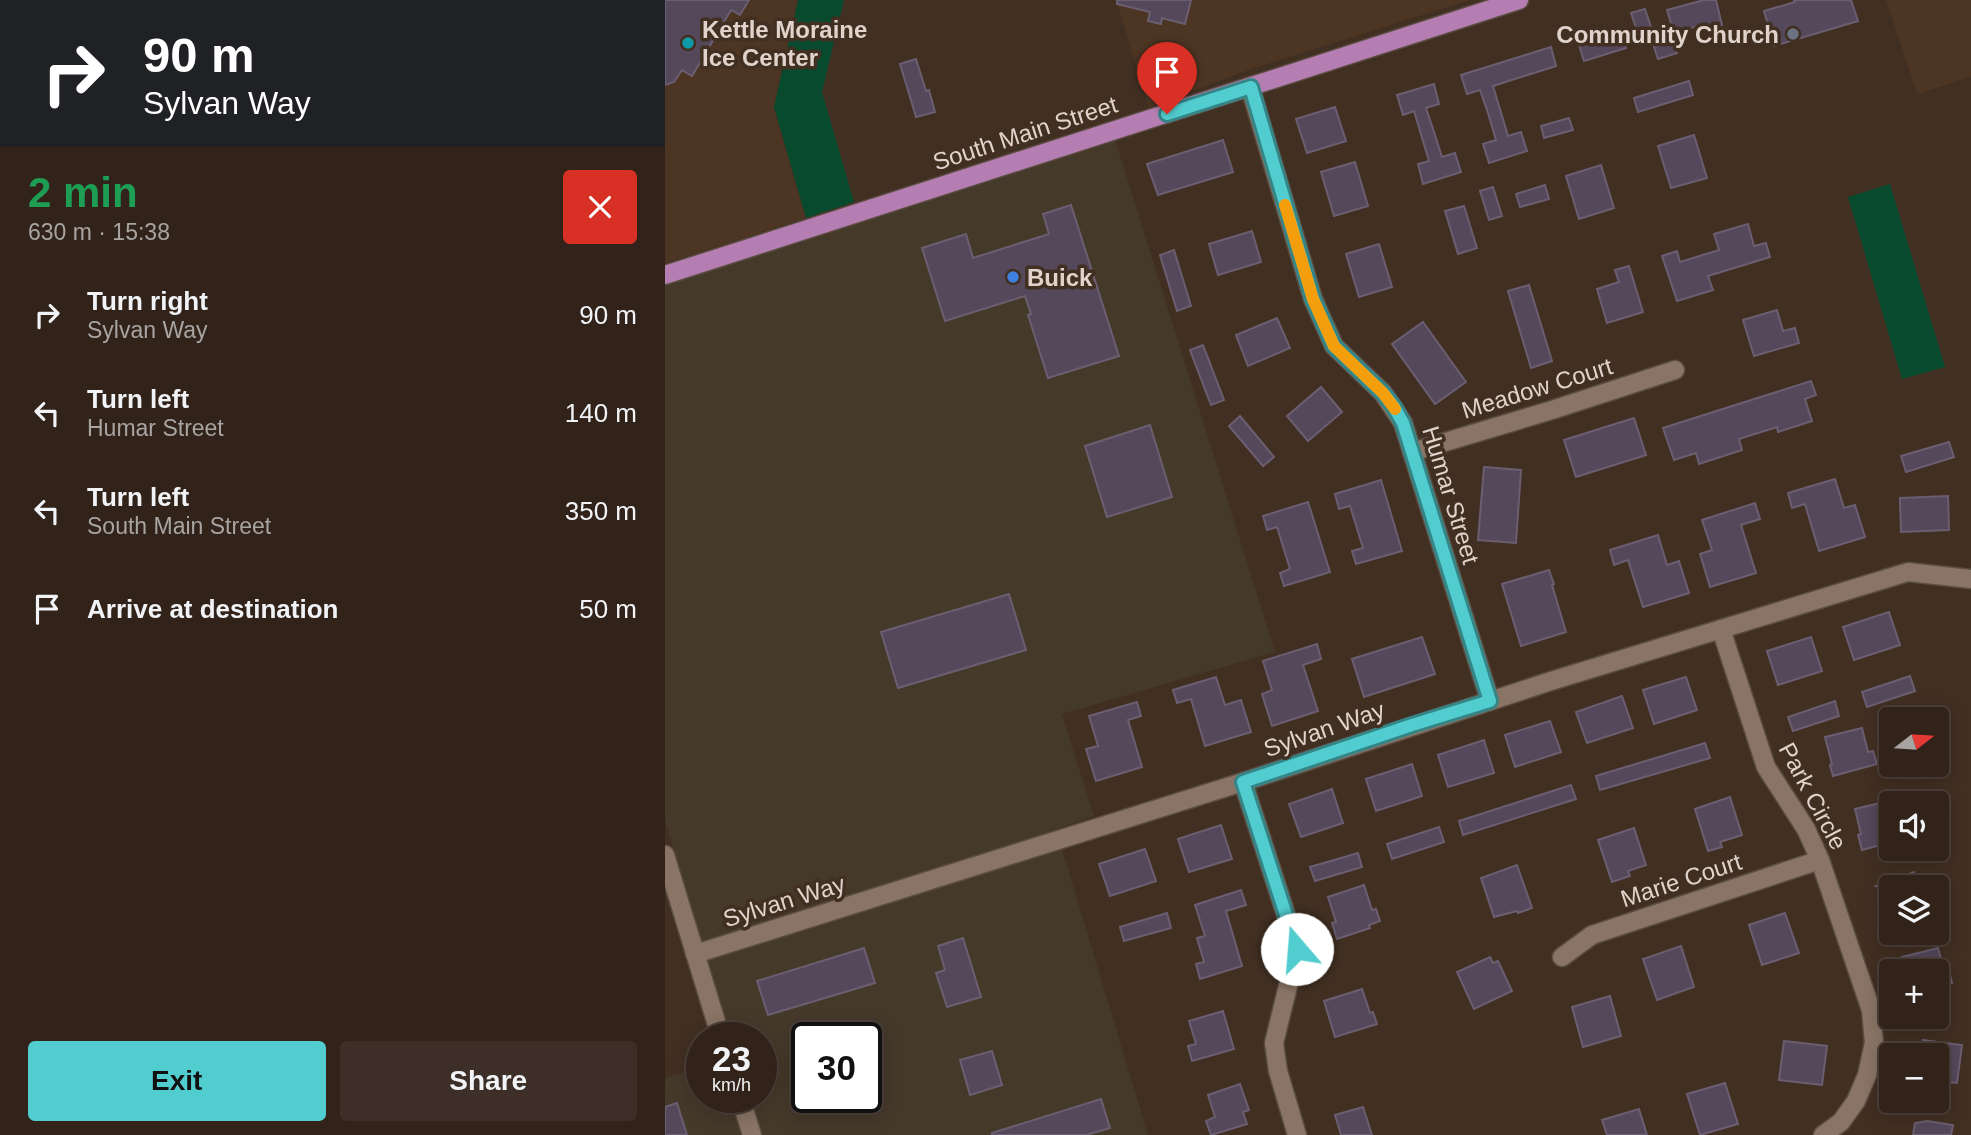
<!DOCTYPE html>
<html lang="en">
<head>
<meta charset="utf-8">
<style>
  :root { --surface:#31231a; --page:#3d2f27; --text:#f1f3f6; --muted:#a8a4a2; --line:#4c4039; --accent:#52cdcf }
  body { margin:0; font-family:Helvetica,sans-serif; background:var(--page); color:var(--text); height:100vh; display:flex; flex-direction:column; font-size:26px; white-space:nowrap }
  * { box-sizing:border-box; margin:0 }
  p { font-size:23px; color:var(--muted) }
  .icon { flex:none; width:38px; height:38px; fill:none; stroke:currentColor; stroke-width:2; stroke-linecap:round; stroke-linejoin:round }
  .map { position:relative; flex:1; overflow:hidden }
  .panel { display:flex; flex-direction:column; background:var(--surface); width:665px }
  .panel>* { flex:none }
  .guide { background:#202124; color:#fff; overflow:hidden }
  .needle { width:46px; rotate:73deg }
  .buttons { position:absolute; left:1214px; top:707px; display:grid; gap:14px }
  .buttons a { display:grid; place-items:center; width:70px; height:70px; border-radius:7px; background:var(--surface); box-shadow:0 4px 18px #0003,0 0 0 2px var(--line); font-size:35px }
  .speed { position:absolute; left:21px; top:1022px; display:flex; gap:14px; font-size:35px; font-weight:700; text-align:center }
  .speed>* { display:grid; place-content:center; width:91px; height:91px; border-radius:50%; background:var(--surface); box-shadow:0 4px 18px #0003,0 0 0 2px var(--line); line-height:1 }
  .speed small { font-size:18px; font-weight:400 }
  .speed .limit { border:4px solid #111; border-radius:10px; background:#fff; color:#111 }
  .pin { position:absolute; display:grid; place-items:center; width:60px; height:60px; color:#fff; margin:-72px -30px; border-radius:50% 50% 50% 0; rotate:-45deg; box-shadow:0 0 7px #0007 }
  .pin .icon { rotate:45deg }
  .me { position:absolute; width:77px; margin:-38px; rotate:342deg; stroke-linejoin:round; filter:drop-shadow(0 0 5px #0008) }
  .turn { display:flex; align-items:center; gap:24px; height:147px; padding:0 28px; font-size:32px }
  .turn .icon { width:91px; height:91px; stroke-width:2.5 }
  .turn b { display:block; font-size:49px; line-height:60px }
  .round { display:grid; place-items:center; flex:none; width:74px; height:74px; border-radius:7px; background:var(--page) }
  .overview { display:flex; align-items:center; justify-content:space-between; height:119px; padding:0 28px }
  h1 { font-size:42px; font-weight:700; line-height:52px; color:#1e9e55 }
  .action { display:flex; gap:14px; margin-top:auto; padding:14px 28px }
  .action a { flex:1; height:80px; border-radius:7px; background:var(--accent); color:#111; font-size:28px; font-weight:700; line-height:80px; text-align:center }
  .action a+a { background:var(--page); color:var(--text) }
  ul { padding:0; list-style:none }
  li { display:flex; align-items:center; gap:21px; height:98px; padding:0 28px }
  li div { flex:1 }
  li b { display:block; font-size:26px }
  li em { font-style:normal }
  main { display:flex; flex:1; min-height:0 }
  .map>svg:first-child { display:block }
  .built { fill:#4d3523 }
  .industrial { fill:#45392a; fill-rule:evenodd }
  .green { fill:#084a2e }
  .building { fill:#54485a; stroke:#6b5e71; stroke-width:2 }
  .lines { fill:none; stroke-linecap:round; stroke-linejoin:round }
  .minor-casing { stroke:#5b4c41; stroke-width:21 }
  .major-casing { stroke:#5b4c41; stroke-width:21 }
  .minor { stroke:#897465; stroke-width:18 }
  .major { stroke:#b57eb2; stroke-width:18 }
  .route-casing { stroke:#358587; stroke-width:18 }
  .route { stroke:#52cdcf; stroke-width:12 }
  .slow { stroke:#f59e0b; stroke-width:12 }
  .worship-dot { fill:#6b7280; stroke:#412f22; stroke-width:2.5 }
  .culture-dot { fill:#0f9aa8; stroke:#412f22; stroke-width:2.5 }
  .shop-dot { fill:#3f7fe0; stroke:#412f22; stroke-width:2.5 }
  .labels { text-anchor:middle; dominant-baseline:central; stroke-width:7; stroke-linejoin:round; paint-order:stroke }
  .poi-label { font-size:24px; font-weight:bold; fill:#dfd3cb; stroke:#412f22; text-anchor:start }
  .street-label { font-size:24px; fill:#dfd3cb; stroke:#412f22 }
</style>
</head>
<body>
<main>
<section class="panel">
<div class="guide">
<div class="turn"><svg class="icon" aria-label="right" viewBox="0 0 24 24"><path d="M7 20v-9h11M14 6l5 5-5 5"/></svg><div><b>90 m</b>Sylvan Way</div></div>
</div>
<div class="overview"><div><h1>2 min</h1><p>630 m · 15:38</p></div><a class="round" style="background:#d93025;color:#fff"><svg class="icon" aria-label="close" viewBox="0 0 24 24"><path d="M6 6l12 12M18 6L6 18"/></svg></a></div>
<ul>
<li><svg class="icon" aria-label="right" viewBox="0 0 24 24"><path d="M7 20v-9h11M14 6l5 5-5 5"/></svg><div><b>Turn right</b><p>Sylvan Way</p></div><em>90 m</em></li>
<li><svg class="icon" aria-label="left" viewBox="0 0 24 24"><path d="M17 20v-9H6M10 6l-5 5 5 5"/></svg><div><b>Turn left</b><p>Humar Street</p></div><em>140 m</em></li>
<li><svg class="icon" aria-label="left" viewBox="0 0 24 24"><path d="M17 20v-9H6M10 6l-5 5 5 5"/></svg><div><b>Turn left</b><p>South Main Street</p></div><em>350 m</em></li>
<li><svg class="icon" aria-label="arrive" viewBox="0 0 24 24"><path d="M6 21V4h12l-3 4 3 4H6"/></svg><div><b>Arrive at destination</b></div><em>50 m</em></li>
</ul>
<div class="action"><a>Exit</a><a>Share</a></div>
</section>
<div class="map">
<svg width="1306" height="1135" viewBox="0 0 1306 1135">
  <rect width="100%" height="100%" fill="#412f22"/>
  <!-- built -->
  <g class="built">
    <polygon points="0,0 133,0 109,108 141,218 0,263"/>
    <polygon points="451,0 805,0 586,69 484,107"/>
    <polygon points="1221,0 1306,0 1306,77 1252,94"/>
  </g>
  <!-- industrial -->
  <path class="industrial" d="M449 136 610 652 397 714 429 816 391 829 483 1135H0V1078L37 1067V1097H96V1038H65L0 820V282ZM142 1038H201V1097H142Z"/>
  <!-- green -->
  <g class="green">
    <polygon points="133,0 179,0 157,92 189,202 141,218 109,107"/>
    <polygon points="1225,184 1280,367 1237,379 1183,197"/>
  </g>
  <!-- building -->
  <g class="building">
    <polygon points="0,0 84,0 75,15 66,10 27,76 17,70 9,82 0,85"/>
    <polygon points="452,0 526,0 520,24 497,18 496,24 483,21 485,12 452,4"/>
    <polygon points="1039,0 1051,0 1057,25 1041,30 1039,24 1009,33 1002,10"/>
    <polygon points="1129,0 1186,0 1193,21 1109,46 1099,11 1130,2"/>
    <polygon points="980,9 986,27 972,31 966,13"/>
    <polygon points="955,28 961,48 919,61 914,45 930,40 929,36"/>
    <polygon points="1008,42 1012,53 993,59 989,47"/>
    <polygon points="886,47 891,66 828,86 843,136 856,132 862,151 824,163 818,144 831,140 823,113 815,90 802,94 796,75"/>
    <polygon points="251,59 261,91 264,90 270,112 251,117 235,64"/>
    <polygon points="1024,81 1028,95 973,112 969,98"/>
    <polygon points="769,84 774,104 761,108 770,135 777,157 790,153 796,172 758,184 753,164 764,161 749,111 738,115 732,95"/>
    <polygon points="670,107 681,141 642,153 631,119"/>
    <polygon points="904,118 908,130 879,138 876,126"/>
    <polygon points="1029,135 1042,178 1006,188 993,146"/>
    <polygon points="558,140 568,172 493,195 482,164"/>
    <polygon points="690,162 703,206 669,216 656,172"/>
    <polygon points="936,165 949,208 914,219 901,176"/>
    <polygon points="880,185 884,199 855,207 851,194"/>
    <polygon points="828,187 837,216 824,220 815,191"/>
    <polygon points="406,205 454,356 383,378 363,315 366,314 360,296 280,321 257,248 301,234 308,258 384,234 378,214"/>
    <polygon points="799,206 812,248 793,254 780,211"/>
    <polygon points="1083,224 1089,246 1101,243 1105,257 1043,276 1048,290 1012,301 997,256 1012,251 1015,262 1054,250 1049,234"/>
    <polygon points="587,231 596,262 553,275 544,244"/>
    <polygon points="714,244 727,287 694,297 681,254"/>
    <polygon points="509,250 526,306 512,311 495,255"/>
    <polygon points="964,266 978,312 942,323 932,289 954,282 950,270"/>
    <polygon points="864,285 887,361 866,368 843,291"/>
    <polygon points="1112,310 1118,331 1130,328 1134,343 1089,356 1078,320"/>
    <polygon points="612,318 625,348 583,366 571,335"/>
    <polygon points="758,322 801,382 770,404 727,344"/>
    <polygon points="538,345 559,400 546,405 525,350"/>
    <polygon points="1146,381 1151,395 1140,399 1147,421 1113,432 1112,427 1074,439 1077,450 1034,464 1031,453 1009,460 998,428"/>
    <polygon points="656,387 677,412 643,441 622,416"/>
    <polygon points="575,416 609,457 598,466 564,426"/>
    <polygon points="969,418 981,455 911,477 899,440"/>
    <polygon points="485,425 507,497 442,517 420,446"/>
    <polygon points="1284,442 1289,457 1241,472 1236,456"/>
    <polygon points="819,467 856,470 851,543 813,540"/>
    <polygon points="1170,479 1179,508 1190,505 1200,537 1154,551 1140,504 1127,508 1123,493"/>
    <polygon points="716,480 737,551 691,564 687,551 698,548 685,506 674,509 670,494"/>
    <polygon points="1283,496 1284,530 1236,532 1235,498"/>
    <polygon points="643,502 665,572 619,586 615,573 625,569 612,527 602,530 598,516"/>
    <polygon points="1090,503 1095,519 1076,525 1091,573 1045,587 1035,554 1047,550 1037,520"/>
    <polygon points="993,535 1002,565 1014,561 1024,593 978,607 963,560 949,565 945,550"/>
    <polygon points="884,570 889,584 887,585 901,632 856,646 837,584"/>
    <polygon points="344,594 361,650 233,688 216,632"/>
    <polygon points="1224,612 1235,645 1189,660 1178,627"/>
    <polygon points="757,637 770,674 699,697 687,659"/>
    <polygon points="1146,637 1157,671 1113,685 1102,651"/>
    <polygon points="652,644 656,659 638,665 653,711 607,726 597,694 607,690 598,661"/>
    <polygon points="1245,676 1250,691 1202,707 1197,692"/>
    <polygon points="551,677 560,705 576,700 586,732 540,746 526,699 512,703 508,690"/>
    <polygon points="1021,677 1032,710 989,724 978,690"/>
    <polygon points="957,696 968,728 922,743 911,712"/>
    <polygon points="1170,701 1174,716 1128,731 1123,717"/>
    <polygon points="472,702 476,716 463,720 477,767 431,781 421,749 433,746 424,716"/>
    <polygon points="885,721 896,752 850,767 840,735"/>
    <polygon points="1197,728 1203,752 1208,751 1212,764 1168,776 1165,765 1167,764 1160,737"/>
    <polygon points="819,740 829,773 783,787 773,755"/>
    <polygon points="1040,743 1045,758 935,790 931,776"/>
    <polygon points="747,764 757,796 711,811 701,779"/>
    <polygon points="906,785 911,799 798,835 794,821"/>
    <polygon points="667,789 678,823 636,837 624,804"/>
    <polygon points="1065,797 1077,835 1055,842 1057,847 1043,851 1030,809"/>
    <polygon points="1227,800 1227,842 1197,850 1193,835 1196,834 1190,809"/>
    <polygon points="556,825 567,859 524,872 513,839"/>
    <polygon points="774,827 779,842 727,859 722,844"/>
    <polygon points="969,828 981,865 963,871 965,876 947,882 933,840"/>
    <polygon points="480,849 491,881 445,896 434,864"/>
    <polygon points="693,853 697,867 650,881 645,867"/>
    <polygon points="852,865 867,908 853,913 852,911 829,917 816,878"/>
    <polygon points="1249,872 1254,887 1227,887 1227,920 1225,920 1214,887 1211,886"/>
    <polygon points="699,885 707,910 711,909 715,921 704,925 705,928 672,939 667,923 671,922 663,897"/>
    <polygon points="576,890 581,905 561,911 577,966 535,979 531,964 539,962 532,938 540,936 530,905"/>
    <polygon points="502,913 506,928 459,941 455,927"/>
    <polygon points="1120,913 1134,953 1097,965 1084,925"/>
    <polygon points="298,938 316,997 282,1007 271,973 280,970 273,946"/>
    <polygon points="1016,946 1029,987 992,1000 978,959"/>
    <polygon points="199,948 210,983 103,1015 92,981"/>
    <polygon points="1273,948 1279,971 1240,971 1237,957"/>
    <polygon points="825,957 828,963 833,961 847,991 809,1009 792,972"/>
    <polygon points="1284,971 1287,983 1272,987 1272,974"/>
    <polygon points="697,989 705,1013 708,1012 712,1024 670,1037 659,1001"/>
    <polygon points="945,996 956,1036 918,1047 907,1007"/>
    <polygon points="558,1011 569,1049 527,1061 523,1046 531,1044 524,1021"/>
    <polygon points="1258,1040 1297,1045 1292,1083 1272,1081 1272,1055 1257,1055"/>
    <polygon points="1119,1041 1162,1046 1157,1085 1114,1080"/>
    <polygon points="327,1051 337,1085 305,1095 295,1060"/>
    <polygon points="1060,1083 1073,1124 1035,1135 1022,1094"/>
    <polygon points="575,1084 584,1110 578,1112 582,1124 546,1135 541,1121 550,1117 543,1095"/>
    <polygon points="436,1099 445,1128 421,1135 327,1135 327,1133"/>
    <polygon points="12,1103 22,1135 0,1135 0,1107"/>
    <polygon points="698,1107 707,1135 676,1135 670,1115"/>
    <polygon points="974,1109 982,1135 942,1135 937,1120"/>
    <polygon points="1262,1121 1288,1125 1286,1135 1248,1135 1250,1123"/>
  </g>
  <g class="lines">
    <!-- minor casing -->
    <g class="minor-casing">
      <g id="minor">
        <polyline points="585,87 648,299 669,346 718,393 738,423 825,701"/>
        <polyline points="747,452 887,410 1010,370"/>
        <polyline points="1056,629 1101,767 1141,829 1155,860 1206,1010 1209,1043 1202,1075 1191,1101 1176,1122 1158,1135"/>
        <polyline points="578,782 632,949 609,1043 613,1071 632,1135"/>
        <polyline points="0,855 56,1038"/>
        <polyline points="30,954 578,782 886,681 1243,572 1306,579"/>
        <polyline points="897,957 927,935 1155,860"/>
        <polyline points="75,1097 87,1135"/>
      </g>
    </g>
    <!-- major casing -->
    <g class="major-casing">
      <polyline id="major" points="0,275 854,0"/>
    </g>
    <!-- minor -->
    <use href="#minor" class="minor"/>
    <!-- major -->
    <use href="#major" class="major"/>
  </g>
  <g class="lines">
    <!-- route casing -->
    <g class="route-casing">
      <polyline id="route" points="502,114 586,87 648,299 669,346 718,393 729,407 738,423 825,701 747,725 578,782 632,949"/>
    </g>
    <!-- route -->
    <use href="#route" class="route"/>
    <!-- slow -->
    <polyline class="slow" points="620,205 648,299 669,346 718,393 730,409"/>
  </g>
  <!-- markers -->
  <circle class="worship-dot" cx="1128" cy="34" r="7"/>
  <circle class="culture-dot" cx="23" cy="43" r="7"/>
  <circle class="shop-dot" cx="348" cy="277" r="7"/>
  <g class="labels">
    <!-- poi labels -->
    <g class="poi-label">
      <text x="37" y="29">Kettle Moraine<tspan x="37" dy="28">Ice Center</tspan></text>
      <text x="1114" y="34" text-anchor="end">Community Church</text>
      <text x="362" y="277">Buick</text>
    </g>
    <!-- street labels -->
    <g class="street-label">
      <text transform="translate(360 133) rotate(-18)">South Main Street</text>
      <text transform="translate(872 388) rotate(-17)">Meadow Court</text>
      <text transform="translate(786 495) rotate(73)">Humar Street</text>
      <text transform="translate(659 729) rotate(-19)">Sylvan Way</text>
      <text transform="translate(1148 796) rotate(62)">Park Circle</text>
      <text transform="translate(1016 880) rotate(-18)">Marie Court</text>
      <text transform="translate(119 901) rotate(-17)">Sylvan Way</text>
    </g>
  </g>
</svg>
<div class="buttons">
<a><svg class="needle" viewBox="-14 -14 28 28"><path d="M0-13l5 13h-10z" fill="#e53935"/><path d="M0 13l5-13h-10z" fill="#a8a4a2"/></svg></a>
<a><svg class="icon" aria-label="sound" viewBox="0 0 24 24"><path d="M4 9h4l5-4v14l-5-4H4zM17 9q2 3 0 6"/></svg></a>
<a><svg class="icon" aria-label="layers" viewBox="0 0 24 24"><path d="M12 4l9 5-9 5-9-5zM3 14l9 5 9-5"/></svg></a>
<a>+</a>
<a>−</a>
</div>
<div class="speed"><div>23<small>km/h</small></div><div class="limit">30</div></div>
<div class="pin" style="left:502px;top:114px;background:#d93025"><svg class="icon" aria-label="arrive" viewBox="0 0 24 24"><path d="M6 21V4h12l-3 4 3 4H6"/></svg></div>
<svg class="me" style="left:632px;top:949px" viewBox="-20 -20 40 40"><circle r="19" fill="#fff"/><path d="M0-13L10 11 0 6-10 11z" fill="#52cdcf"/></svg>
</div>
</main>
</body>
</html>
